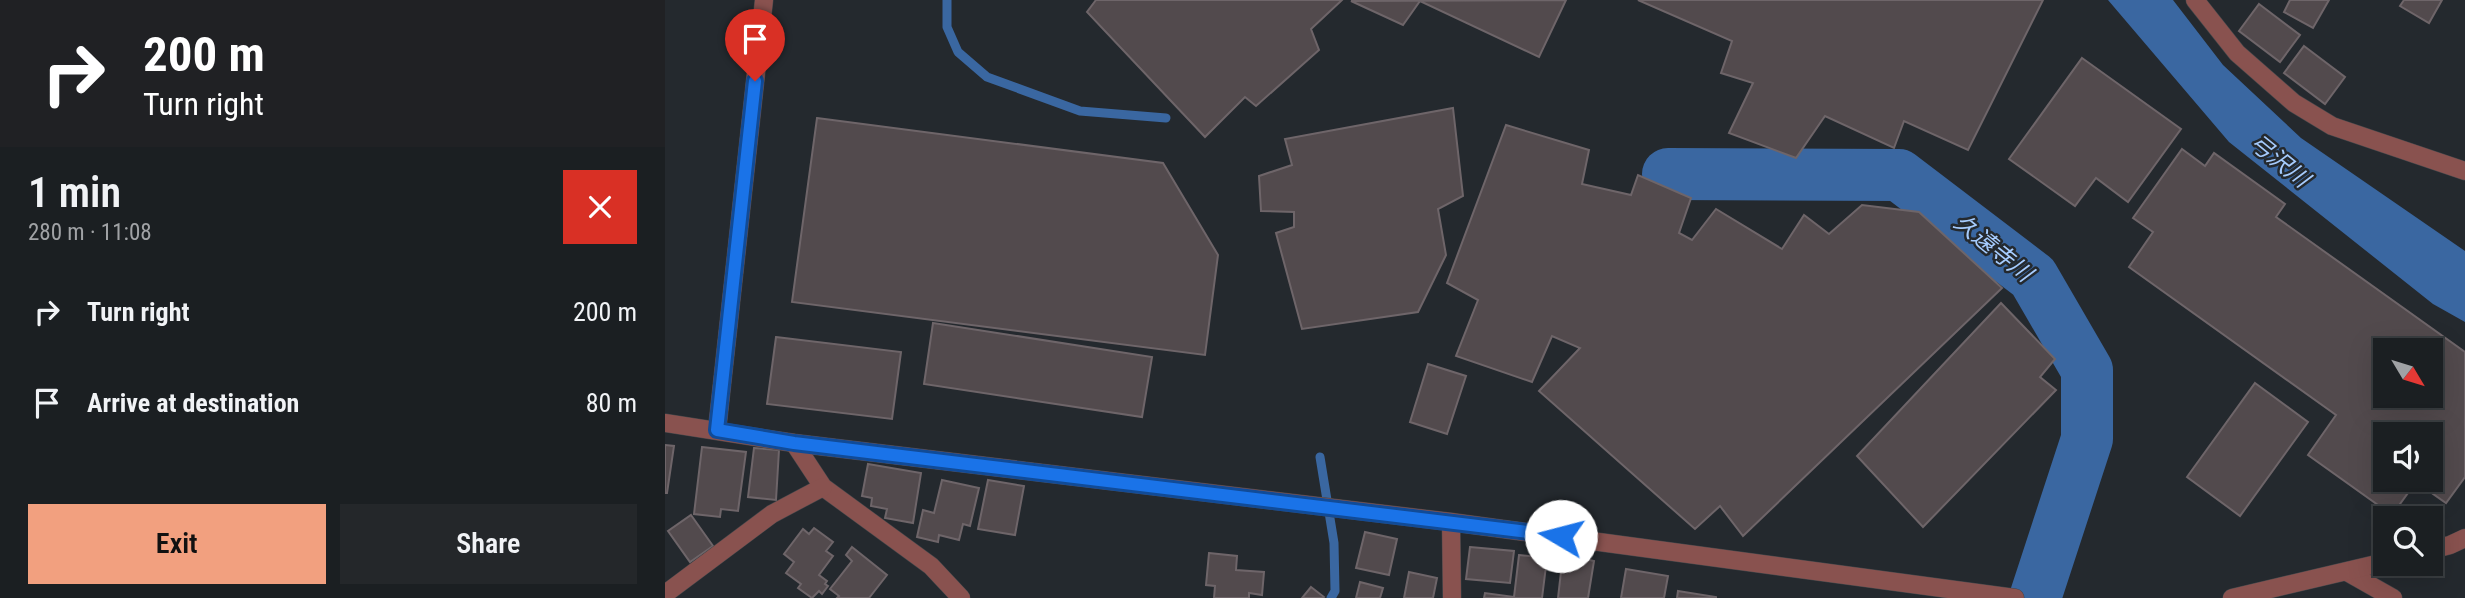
<!DOCTYPE html>
<html lang="en">
<head>
<meta charset="utf-8">
<style>
  :root { --surface:#1b1f22; --page:#24272a; --text:#f1f3f6; --muted:#a0a2a5; --line:#393d40; --accent:#f2a07f }
  body { margin:0; font-family:"Roboto Condensed","Noto Sans JP",sans-serif; background:var(--page); color:var(--text); height:100vh; display:flex; flex-direction:column; font-size:26px; white-space:nowrap }
  * { box-sizing:border-box; margin:0 }
  p { font-size:23px; color:var(--muted) }
  .icon { flex:none; width:38px; height:38px; fill:none; stroke:currentColor; stroke-width:2; stroke-linecap:round; stroke-linejoin:round }
  .map { position:relative; flex:1; overflow:hidden }
  .details { display:flex; flex-direction:column; background:var(--surface); width:665px }
  .details>* { flex:none }
  .hud { background:#202124; color:#fff; overflow:hidden }
  .needle { width:46px; rotate:128deg }
  .controls { position:absolute; left:1708px; top:338px; display:grid; gap:14px }
  .controls a { display:grid; place-items:center; width:70px; height:70px; border-radius:0px; background:var(--surface); box-shadow:0 7px 28px #0002,0 0 0 2px var(--line); font-size:35px }
  .pin { position:absolute; display:grid; place-items:center; width:60px; height:60px; color:#fff; margin:-72px -30px; border-radius:50% 50% 50% 0; rotate:-45deg; box-shadow:0 0 7px #0007 }
  .pin .icon { rotate:45deg }
  .me { position:absolute; width:77px; margin:-38px; rotate:278deg; stroke-linejoin:round; filter:drop-shadow(0 0 5px #0008) }
  .turn { display:flex; align-items:center; gap:24px; height:147px; padding:0 28px; font-size:32px }
  .turn .icon { width:91px; height:91px; stroke-width:2.5 }
  .turn b { display:block; font-size:49px; line-height:60px }
  .round { display:grid; place-items:center; flex:none; width:74px; height:74px; border-radius:0px; background:var(--page) }
  .headline { display:flex; align-items:center; justify-content:space-between; height:119px; padding:0 28px }
  h1 { font-size:42px; font-weight:600; line-height:52px }
  .action { display:flex; gap:14px; margin-top:auto; padding:14px 28px }
  .action a { flex:1; height:80px; border-radius:0px; background:var(--accent); color:#111; font-size:28px; font-weight:600; line-height:80px; text-align:center }
  .action a+a { background:var(--page); color:var(--text) }
  ul { padding:0; list-style:none }
  li { display:flex; align-items:center; gap:21px; height:91px; padding:0 28px }
  li div { flex:1 }
  li b { display:block; font-size:26px }
  li em { font-style:normal }
  main { display:flex; flex:1; min-height:0 }
  .map>svg:first-child { display:block }
  .water { fill:#3a67a1 }
  .lines { fill:none; stroke-linecap:round; stroke-linejoin:round }
  .stream { stroke:#3a67a1; stroke-width:9 }
  .river { stroke:#3a67a1; stroke-width:52 }
  .building { fill:#524a4d; stroke:#6e6569; stroke-width:2; fill-rule:evenodd }
  .minor-casing { stroke:#42474b; stroke-width:19 }
  .minor { stroke:#89524f; stroke-width:18 }
  .route-casing { stroke:#114b97; stroke-width:18 }
  .route { stroke:#1a73e8; stroke-width:12 }
  .labels { text-anchor:middle; dominant-baseline:central; stroke-width:5; stroke-linejoin:round; paint-order:stroke }
  .water-label { font-size:23px; font-style:italic; fill:#a6ccfe; stroke:#24292e }
</style>
</head>
<body>
<main>
<section class="details">
<div class="hud">
<div class="turn"><svg class="icon" aria-label="right" viewBox="0 0 24 24"><path d="M7 20v-9h11M14 6l5 5-5 5"/></svg><div><b>200 m</b>Turn right</div></div>
</div>
<div class="headline"><div><h1>1 min</h1><p>280 m · 11:08</p></div><a class="round" style="background:#d93025;color:#fff"><svg class="icon" aria-label="close" viewBox="0 0 24 24"><path d="M6 6l12 12M18 6L6 18"/></svg></a></div>
<ul>
<li><svg class="icon" aria-label="right" viewBox="0 0 24 24"><path d="M7 20v-9h11M14 6l5 5-5 5"/></svg><div><b>Turn right</b></div><em>200 m</em></li>
<li><svg class="icon" aria-label="arrive" viewBox="0 0 24 24"><path d="M6 21V4h12l-3 4 3 4H6"/></svg><div><b>Arrive at destination</b></div><em>80 m</em></li>
</ul>
<div class="action"><a>Exit</a><a>Share</a></div>
</section>
<div class="map">
<svg width="1800" height="598" viewBox="0 0 1800 598">
  <rect width="100%" height="100%" fill="#24292e"/>
  <!-- water -->
  <polygon class="water" points="1443,0 1508,0 1558,65 1636,138 1800,251 1800,322 1768,304 1564,142"/>
  <g class="lines">
    <!-- stream -->
    <g class="stream">
      <polyline points="282,0 282,27 293,52 322,77 415,111 501,118"/>
      <polyline points="655,457 669,543 670,591 666,598"/>
    </g>
    <!-- river -->
    <polyline class="river" points="1003,174 1234,175 1368,277 1422,370 1422,439 1370,598"/>
  </g>
  <!-- building -->
  <g class="building">
    <polygon points="431,0 677,0 646,29 654,50 591,106 580,97 540,137 422,12"/>
    <polygon points="901,0 874,57 755,1 738,25 686,1"/>
    <polygon points="973,0 1378,0 1303,150 1239,121 1229,148 1160,116 1131,158 1064,133 1088,83 1056,73 1067,41"/>
    <polygon points="1625,0 1664,0 1648,28 1619,12"/>
    <polygon points="1739,0 1777,0 1764,23 1735,6"/>
    <polygon points="1594,4 1635,35 1615,62 1574,31"/>
    <polygon points="1639,46 1680,77 1660,104 1619,73"/>
    <polygon points="1417,58 1516,129 1463,202 1431,178 1410,206 1344,159"/>
    <polygon points="788,108 798,196 773,209 781,255 753,312 637,329 611,233 629,227 629,212 596,211 594,176 627,165 620,139"/>
    <polygon points="152,118 498,163 553,255 540,355 127,302"/>
    <polygon points="841,125 924,150 917,184 966,195 973,175 1026,198 1014,233 1027,240 1051,209 1117,249 1139,215 1164,234 1197,205 1254,212 1337,288 1078,536 1055,506 1030,529 874,391 915,348 887,336 867,382 791,356 813,300 782,283"/>
    <path d="M1517 149 1540 166 1549 153 1620 204 1611 217 1800 352V477L1781 503 1751 482 1727 515 1643 455 1671 415 1464 267 1488 232 1468 218ZM1720 350H1766V396H1720ZM1720 434H1766V480H1720Z"/>
    <polygon points="1336,303 1390,359 1375,377 1391,390 1258,527 1192,456"/>
    <polygon points="268,323 487,357 477,417 259,384"/>
    <polygon points="111,337 236,352 227,419 102,404"/>
    <polygon points="763,364 801,376 782,434 745,422"/>
    <polygon points="1590,383 1643,422 1575,516 1522,477"/>
    <polygon points="0,445 9,446 2,493 0,493"/>
    <polygon points="37,447 81,452 73,511 56,509 55,517 29,514"/>
    <polygon points="89,448 114,450 111,500 83,497"/>
    <polygon points="203,464 256,473 248,523 220,518 222,509 206,506 207,498 197,496"/>
    <polygon points="277,480 314,488 305,526 298,524 294,540 274,535 273,542 252,537 258,510 269,513"/>
    <polygon points="323,480 359,486 350,535 313,529"/>
    <polygon points="26,515 48,546 25,562 3,531"/>
    <polygon points="149,528 168,542 161,551 168,556 154,575 162,581 160,584 163,586 157,594 154,591 147,598 133,588 136,584 121,573 129,562 119,554 138,529 144,534"/>
    <polygon points="700,532 732,539 724,575 691,568"/>
    <polygon points="187,547 222,575 204,598 172,598 174,596 165,589 187,561 181,555"/>
    <polygon points="805,547 849,551 845,583 801,579"/>
    <polygon points="544,553 572,556 571,570 599,572 597,595 584,593 584,598 549,598 550,586 541,585"/>
    <polygon points="898,554 929,561 923,598 893,598"/>
    <polygon points="854,555 882,558 877,598 819,598 820,593 849,597"/>
    <polygon points="961,569 1003,576 999,598 956,598"/>
    <polygon points="744,572 772,578 768,598 739,598"/>
    <polygon points="695,582 718,588 715,598 691,598"/>
    <polygon points="646,587 659,597 658,598 637,598"/>
    <polygon points="1013,591 1051,597 1051,598 1012,598"/>
  </g>
  <g class="lines">
    <!-- minor casing -->
    <g class="minor-casing">
      <g id="minor">
        <polyline points="1530,0 1572,53 1629,103 1667,126 1800,171"/>
        <polyline points="0,423 129,443 786,522 1350,598"/>
        <polyline points="52,430 99,0"/>
        <polyline points="129,443 158,487 266,566 296,598"/>
        <polyline points="786,522 787,598"/>
        <polyline points="1766,550 1785,545 1800,538"/>
        <polyline points="1682,572 1728,598"/>
        <polyline points="0,594 107,514 158,487"/>
        <polyline points="1567,598 1720,562"/>
      </g>
    </g>
    <!-- minor -->
    <use href="#minor" class="minor"/>
  </g>
  <g class="lines">
    <!-- route casing -->
    <g class="route-casing">
      <polyline id="route" points="90,81 52,430 129,443 896,536"/>
    </g>
    <!-- route -->
    <use href="#route" class="route"/>
  </g>
  <g class="labels">
    <!-- water labels -->
    <g class="water-label">
      <text transform="translate(1614 161) rotate(39)">弓沢川</text>
      <text transform="translate(1328 248) rotate(39)">久遠寺川</text>
    </g>
  </g>
</svg>
<div class="controls">
<a><svg class="needle" viewBox="-14 -14 28 28"><path d="M0-13l5 13h-10z" fill="#e53935"/><path d="M0 13l5-13h-10z" fill="#a0a2a5"/></svg></a>
<a><svg class="icon" aria-label="sound" viewBox="0 0 24 24"><path d="M4 9h4l5-4v14l-5-4H4zM17 9q2 3 0 6"/></svg></a>
<a><svg class="icon" aria-label="search" viewBox="0 0 24 24"><circle cx="10" cy="10" r="6"/><path d="M15 15l6 6"/></svg></a>
</div>
<div class="pin" style="left:90px;top:81px;background:#d93025"><svg class="icon" aria-label="arrive" viewBox="0 0 24 24"><path d="M6 21V4h12l-3 4 3 4H6"/></svg></div>
<svg class="me" style="left:896px;top:536px" viewBox="-20 -20 40 40"><circle r="19" fill="#fff"/><path d="M0-13L10 11 0 6-10 11z" fill="#1a73e8"/></svg>
</div>
</main>
</body>
</html>
